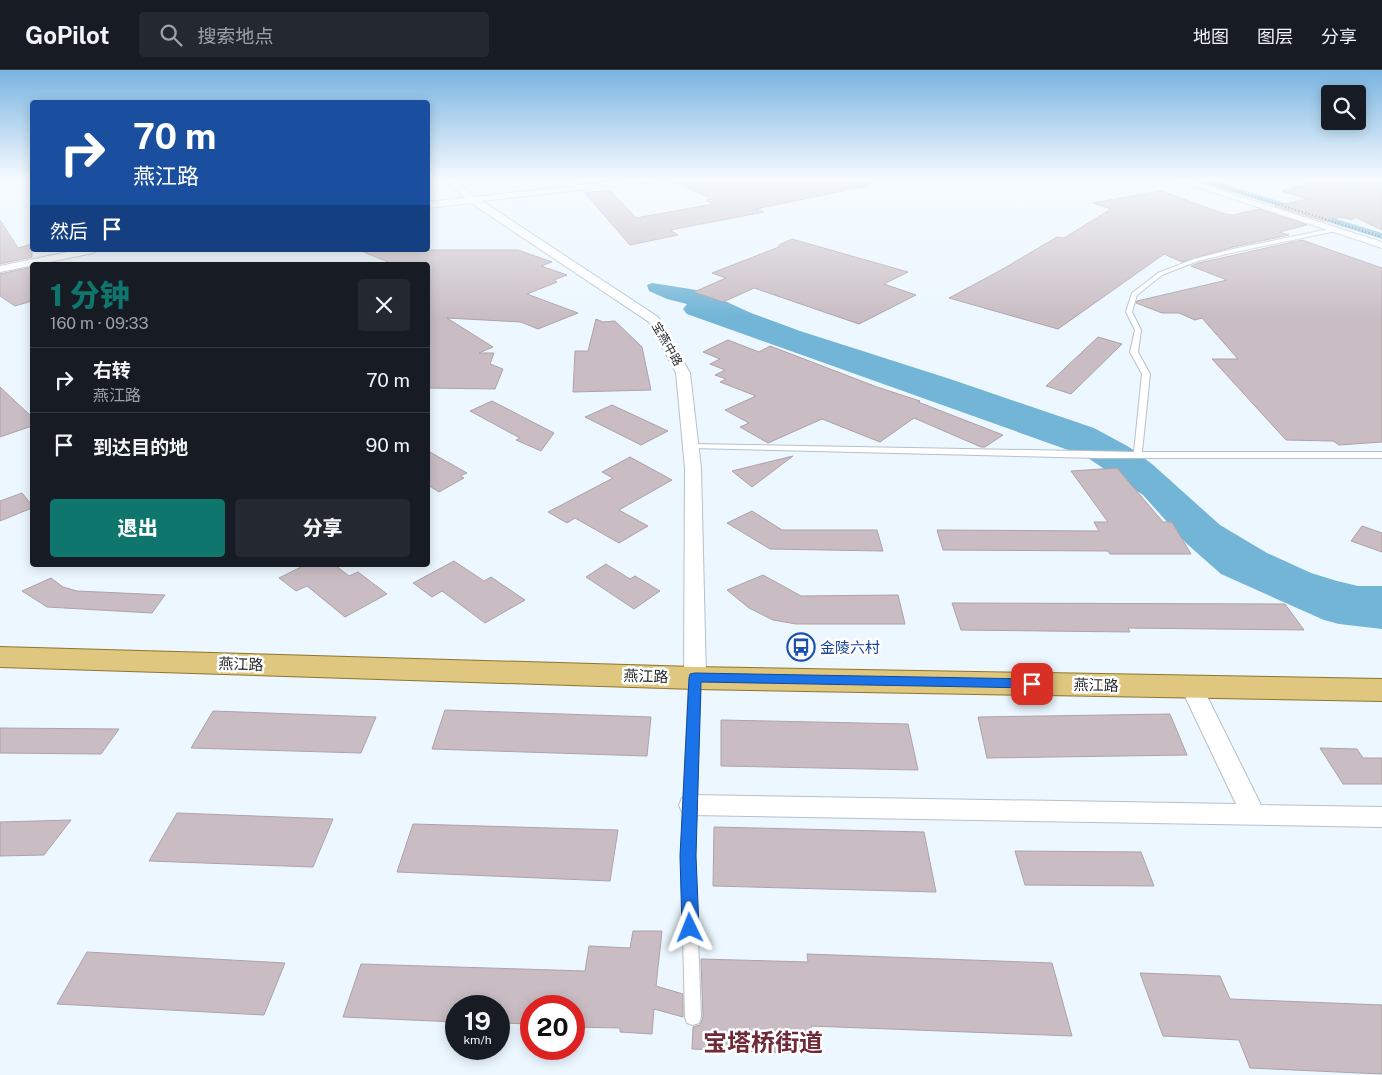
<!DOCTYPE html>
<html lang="zh">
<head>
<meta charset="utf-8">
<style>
  :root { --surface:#171b24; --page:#242831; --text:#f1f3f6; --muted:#9ea1a6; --line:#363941; --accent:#0f766e }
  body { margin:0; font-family:"Public Sans","Noto Sans SC",sans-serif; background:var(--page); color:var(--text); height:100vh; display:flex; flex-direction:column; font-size:19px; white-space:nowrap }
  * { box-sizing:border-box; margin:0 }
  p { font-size:16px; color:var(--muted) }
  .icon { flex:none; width:28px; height:28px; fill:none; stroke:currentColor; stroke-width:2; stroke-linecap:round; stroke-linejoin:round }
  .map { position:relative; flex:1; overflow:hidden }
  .drawer { position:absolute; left:30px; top:192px; width:400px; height:305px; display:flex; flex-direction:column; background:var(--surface); border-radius:5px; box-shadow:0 2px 12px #0003 }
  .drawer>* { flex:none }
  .hud { position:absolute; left:30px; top:30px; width:400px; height:152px; border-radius:5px; box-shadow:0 2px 12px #0003; background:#1a4fa0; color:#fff; overflow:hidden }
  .fabs { position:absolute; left:1321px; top:15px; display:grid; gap:10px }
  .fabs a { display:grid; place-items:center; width:45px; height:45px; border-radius:5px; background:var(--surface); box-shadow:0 2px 12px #0003; font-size:25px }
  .speed { position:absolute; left:445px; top:925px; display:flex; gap:10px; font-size:25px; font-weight:700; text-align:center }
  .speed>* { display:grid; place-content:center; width:65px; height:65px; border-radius:50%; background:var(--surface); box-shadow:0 2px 12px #0003; line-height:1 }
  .speed small { font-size:12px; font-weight:400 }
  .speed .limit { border:8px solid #d22; background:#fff; color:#111 }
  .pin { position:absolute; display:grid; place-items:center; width:42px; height:42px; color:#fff; margin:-21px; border-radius:10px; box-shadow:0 2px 8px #0006 }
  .me { position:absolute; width:55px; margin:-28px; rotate:358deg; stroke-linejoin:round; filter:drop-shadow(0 0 4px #0008) }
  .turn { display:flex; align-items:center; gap:18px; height:105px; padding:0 20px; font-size:22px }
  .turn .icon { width:65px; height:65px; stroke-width:2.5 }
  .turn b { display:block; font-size:35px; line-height:42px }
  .then { display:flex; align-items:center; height:48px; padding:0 20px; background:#0003; gap:10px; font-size:19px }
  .round { display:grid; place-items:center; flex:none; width:52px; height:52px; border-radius:5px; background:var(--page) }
  .headline { display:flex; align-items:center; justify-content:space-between; height:85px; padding:0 20px }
  h1 { font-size:30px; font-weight:800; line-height:38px; color:var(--accent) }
  .primary-button { display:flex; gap:10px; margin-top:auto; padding:10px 20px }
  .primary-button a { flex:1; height:58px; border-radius:5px; background:var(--accent); color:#fff; font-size:20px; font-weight:800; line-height:58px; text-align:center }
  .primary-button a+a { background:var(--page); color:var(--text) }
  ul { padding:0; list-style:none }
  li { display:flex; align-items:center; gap:15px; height:65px; padding:0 20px; border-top:1px solid var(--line) }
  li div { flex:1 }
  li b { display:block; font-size:19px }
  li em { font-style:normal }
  header { display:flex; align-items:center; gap:30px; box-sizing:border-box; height:70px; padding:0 25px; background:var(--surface); border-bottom:1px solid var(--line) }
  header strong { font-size:24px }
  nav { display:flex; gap:28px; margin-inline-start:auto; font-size:18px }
  .search { width:350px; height:45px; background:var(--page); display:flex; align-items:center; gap:12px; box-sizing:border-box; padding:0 18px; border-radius:5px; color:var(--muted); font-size:19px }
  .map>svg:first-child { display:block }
  .water { fill:#72b5d6 }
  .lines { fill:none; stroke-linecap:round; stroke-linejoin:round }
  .river { fill:#72b5d6; fill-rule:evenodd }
  .building { fill:#c9bdc3; stroke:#aea2a7 }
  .service-casing { stroke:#b6c0c8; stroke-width:2 }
  .minor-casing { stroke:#b6c0c8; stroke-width:2 }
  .primary-casing { stroke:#8f7529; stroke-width:2 }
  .service { fill:#fff; fill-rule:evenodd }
  .minor { fill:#fff; fill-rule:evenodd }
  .primary { fill:#e0c77f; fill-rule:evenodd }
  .rail { stroke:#3a3f43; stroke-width:2; stroke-dasharray:1 2.5; stroke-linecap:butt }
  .route { fill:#1a73e8; stroke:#114b97 }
  .labels { text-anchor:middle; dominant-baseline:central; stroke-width:5; stroke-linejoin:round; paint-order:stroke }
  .far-street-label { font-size:12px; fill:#1f2326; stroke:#fff }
  .transit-label { font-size:15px; fill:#164399; stroke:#fff; text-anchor:start }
  .street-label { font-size:15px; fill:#1f2326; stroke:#fff }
  .near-district-label { font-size:24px; font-weight:bold; fill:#702a37; stroke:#fff }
</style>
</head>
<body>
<header>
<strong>GoPilot</strong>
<div class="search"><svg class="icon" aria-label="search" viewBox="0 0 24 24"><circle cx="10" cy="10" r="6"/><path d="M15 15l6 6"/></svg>搜索地点</div>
<nav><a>地图</a><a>图层</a><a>分享</a></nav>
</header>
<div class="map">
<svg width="1382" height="1005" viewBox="0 0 1382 1005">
  <rect width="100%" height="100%" fill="#ecf7ff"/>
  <!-- water -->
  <g class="water">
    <polygon points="1188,108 1204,108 1382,163 1382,169"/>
    <polygon points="652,213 703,221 751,243 800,261 950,309 1094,358 1129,377 1152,394 1220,455 1267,483 1311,503 1337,511 1358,516 1382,516 1382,535 1340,530 1308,521 1274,507 1223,477 1199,461 1165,432 1119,387 1088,368 1065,359 935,319 695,236 667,229 649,221 647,215"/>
  </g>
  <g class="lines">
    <!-- river -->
    <polygon class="river" points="696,231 1109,372 1169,409 1212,457 1249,486 1346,527 1382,531 1382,559 1339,554 1324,550 1221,504 1186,473 1143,425 1085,386 687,244 683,239 687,234"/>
  </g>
  <!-- building -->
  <g class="building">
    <polygon points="667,108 866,108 867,116 756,139 764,142 670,160 678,165 630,175 585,123 610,120 636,148 713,134 706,130 712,129"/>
    <polygon points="1378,108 1382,108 1382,160 1355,147 1352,150 1340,147 1324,151 1275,136 1308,129 1282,121 1295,118 1292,117 1334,109 1354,115"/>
    <polygon points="1161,121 1225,144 1233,145 1259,139 1307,155 1279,162 1289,165 1233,177 1182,192 1164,184 1058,259 949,228 1001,200 1057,167 1064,168 1111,139 1093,133"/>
    <polygon points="0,150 18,178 32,174 32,187 0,194"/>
    <polygon points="792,169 908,202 884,214 916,225 859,254 754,218 723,232 694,222 726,208 712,203 779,177 779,175"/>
    <polygon points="1302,170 1382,198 1382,372 1339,375 1333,371 1286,370 1212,289 1238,289 1202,248 1195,250 1179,243 1162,243 1136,233 1137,231 1227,210 1191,196 1199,193"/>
    <polygon points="359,180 518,180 552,192 541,196 567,205 554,210 557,212 527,224 578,243 538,259 521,252 447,248 493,277 479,283 494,283 490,294 503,299 495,319 428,318 428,195 395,195"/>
    <polygon points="32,197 32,231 15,236 0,226 0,204"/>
    <polygon points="596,249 603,252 615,251 642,277 651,320 573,322 575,281 588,281"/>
    <polygon points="1098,267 1122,274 1071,324 1046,316"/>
    <polygon points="728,270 759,282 770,276 877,317 920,331 918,332 1003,365 985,377 981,377 914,348 880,372 822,349 768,373 740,357 749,353 725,340 756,326 720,312 726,309 715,305 725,300 710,294 720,289 703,282"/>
    <polygon points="0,317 32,347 32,356 0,367"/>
    <polygon points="492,331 554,363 541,381 516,370 520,368 470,341"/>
    <polygon points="612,335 668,361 641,375 585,347"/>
    <polygon points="428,381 467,403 460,406 464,408 439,422 428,415"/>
    <polygon points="793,386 752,417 732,401"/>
    <polygon points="630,387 672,410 619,440 648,456 619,473 575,448 567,453 548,442 613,408 602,402"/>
    <polygon points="1117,398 1163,452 1172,452 1191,484 1110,484 1108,481 943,480 937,460 1099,461 1094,452 1108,452 1071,401"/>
    <polygon points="22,423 32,435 32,438 0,451 0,431"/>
    <polygon points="752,441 782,460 877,460 883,481 770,479 727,453"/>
    <polygon points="1362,456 1382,463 1382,482 1351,471"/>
    <polygon points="454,491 484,511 491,507 525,530 485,553 442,521 432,527 413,513"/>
    <polygon points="606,494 630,509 635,506 660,521 634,539 586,507"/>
    <polygon points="305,495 335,495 349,506 358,502 387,524 345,547 307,516 296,521 279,508"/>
    <polygon points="763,505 801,526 898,525 905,554 796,554 773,550 749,538 727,520"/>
    <polygon points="51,508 63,517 77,521 165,525 152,543 47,537 22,521"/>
    <polygon points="952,533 1285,534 1304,560 1128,558 1130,562 961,560"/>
    <polygon points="445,640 651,647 647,686 432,679"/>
    <polygon points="213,641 376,647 361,683 191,678"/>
    <polygon points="1170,644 1187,685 987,688 978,647"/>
    <polygon points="721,650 908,654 918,700 721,696"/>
    <polygon points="0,658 119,659 101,684 0,683"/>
    <polygon points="1320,678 1357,679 1363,688 1382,688 1382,714 1343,714"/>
    <polygon points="177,743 333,749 313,797 149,791"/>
    <polygon points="71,750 44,785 0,786 0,752"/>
    <polygon points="413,754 618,760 610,811 397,802"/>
    <polygon points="714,757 924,762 936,822 713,816"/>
    <polygon points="1015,781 1141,782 1154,816 1025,815"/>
    <polygon points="633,861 662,861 656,916 683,924 683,947 654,939 652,964 620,962 620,958 574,957 574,936 531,936 531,954 499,953 499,936 456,936 456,952 343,947 361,894 585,901 589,876 630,878"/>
    <polygon points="87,882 285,893 264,945 57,934"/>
    <polygon points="807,884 1052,893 1072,966 811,956 814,984 692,979 693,957 700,955 703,947 701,889 808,892"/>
    <polygon points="1140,903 1220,906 1230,929 1382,935 1382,1004 1250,998 1239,970 1163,966"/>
  </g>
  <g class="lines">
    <!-- service casing -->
    <g class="service-casing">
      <g id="service">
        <polygon points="1334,158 1337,160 1336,161 1235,182 1198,191 1162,205 1137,225 1132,242 1141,260 1138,282 1150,304 1142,382 1382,382 1382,388 1098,388 691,378 687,376 691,374 1134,382 1142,304 1130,282 1135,260 1126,242 1132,223 1158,203 1194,189 1233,179"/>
        <polygon points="695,604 699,605 701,608 695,786 701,947 699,953 693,955 687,953 685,947 681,786 689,608 691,605"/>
      </g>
    </g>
    <!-- minor casing -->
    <g class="minor-casing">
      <g id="minor">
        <polygon points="443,108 452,108 475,127 639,108 662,108 658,111 482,131 658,247 690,303 701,398 706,608 703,613 695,616 687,613 684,608 685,398 676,303 649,252 471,133 428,138 428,132 465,128"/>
        <polygon points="1170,108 1182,108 1382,172 1382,178"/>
        <polygon points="77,180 98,180 93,183 0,202 0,196"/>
        <polygon points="1191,608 1199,611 1202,616 1261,735 1382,737 1382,757 691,745 682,742 679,735 682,728 691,725 1236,734 1180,616 1183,611"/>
      </g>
    </g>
    <!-- primary casing -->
    <g class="primary-casing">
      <polygon id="primary" points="0,577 695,597 1382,609 1382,631 695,619 0,597"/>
    </g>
    <!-- service -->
    <use href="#service" class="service"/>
    <!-- minor -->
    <use href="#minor" class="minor"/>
    <!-- primary -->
    <use href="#primary" class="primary"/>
    <!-- rail -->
    <polyline class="rail" points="1195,108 1382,167"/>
  </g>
  <!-- sky -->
  <linearGradient id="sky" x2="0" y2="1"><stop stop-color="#79b4e1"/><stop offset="0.44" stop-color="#f6fbff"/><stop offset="1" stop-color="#f6fbff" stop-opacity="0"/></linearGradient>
  <rect width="1382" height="248" fill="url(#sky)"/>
  <!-- route -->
  <polygon class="route" points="695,603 1032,609 1037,610 1039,614 1037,617 1032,618 701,612 696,786 699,858 696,863 690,865 684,863 682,858 680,786 689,608 690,604"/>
  <!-- icons -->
  <defs>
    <g id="bus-ring" transform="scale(1.4375)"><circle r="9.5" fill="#fff" stroke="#1a4fb4" stroke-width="1.5"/><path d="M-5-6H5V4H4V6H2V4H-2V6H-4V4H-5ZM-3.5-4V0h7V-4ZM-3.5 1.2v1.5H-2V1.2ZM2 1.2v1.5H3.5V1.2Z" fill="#1a4fb4"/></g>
  </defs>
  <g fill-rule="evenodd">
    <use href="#bus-ring" x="801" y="577"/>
  </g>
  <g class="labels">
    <!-- far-street labels -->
    <g class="far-street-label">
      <text transform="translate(667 274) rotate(60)">宝燕中路</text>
    </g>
    <!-- transit labels -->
    <g class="transit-label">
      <text x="820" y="577">金陵六村</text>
    </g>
    <!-- street labels -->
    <g class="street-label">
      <text transform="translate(241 594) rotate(2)">燕江路</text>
      <text transform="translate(646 606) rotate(2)">燕江路</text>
      <text transform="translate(1096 615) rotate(1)">燕江路</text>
    </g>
    <!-- near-district labels -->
    <g class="near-district-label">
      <text x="763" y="972">宝塔桥街道</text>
    </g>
  </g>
</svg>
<div class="fabs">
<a><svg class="icon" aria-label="search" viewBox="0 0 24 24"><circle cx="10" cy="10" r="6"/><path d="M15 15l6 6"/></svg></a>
</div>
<div class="speed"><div>19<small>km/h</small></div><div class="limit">20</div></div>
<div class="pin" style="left:1032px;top:614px;background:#d93025"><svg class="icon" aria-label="arrive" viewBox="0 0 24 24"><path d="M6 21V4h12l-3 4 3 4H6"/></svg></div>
<svg class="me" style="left:690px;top:858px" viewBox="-20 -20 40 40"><path d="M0-17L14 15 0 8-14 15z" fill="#1a73e8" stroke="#fff" stroke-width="4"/></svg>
<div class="hud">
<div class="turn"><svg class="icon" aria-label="right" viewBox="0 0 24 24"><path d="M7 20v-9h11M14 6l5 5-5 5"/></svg><div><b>70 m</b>燕江路</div></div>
<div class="then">然后<svg class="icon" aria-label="arrive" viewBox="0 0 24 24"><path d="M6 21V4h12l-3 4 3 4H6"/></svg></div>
</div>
<section class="drawer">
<div class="headline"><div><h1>1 分钟</h1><p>160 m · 09:33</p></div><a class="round"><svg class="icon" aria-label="close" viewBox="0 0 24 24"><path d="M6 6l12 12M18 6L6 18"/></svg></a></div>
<ul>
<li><svg class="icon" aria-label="right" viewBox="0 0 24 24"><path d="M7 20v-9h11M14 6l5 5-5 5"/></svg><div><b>右转</b><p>燕江路</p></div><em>70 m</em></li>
<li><svg class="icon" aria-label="arrive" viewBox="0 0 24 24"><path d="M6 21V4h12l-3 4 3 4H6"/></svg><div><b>到达目的地</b></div><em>90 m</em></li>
</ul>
<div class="primary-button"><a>退出</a><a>分享</a></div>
</section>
</div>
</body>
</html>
